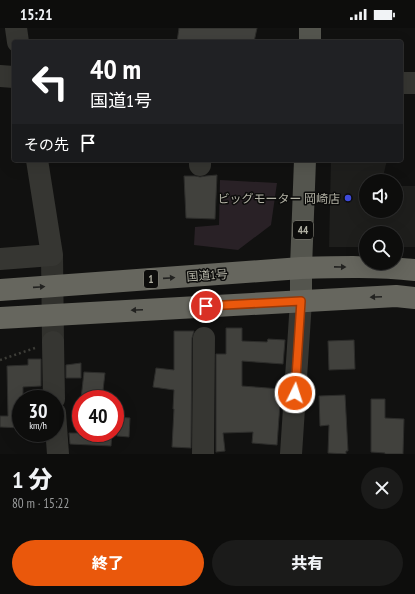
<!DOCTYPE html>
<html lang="ja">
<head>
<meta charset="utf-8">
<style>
  :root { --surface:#0d0d0c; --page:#1b1b1a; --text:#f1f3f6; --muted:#9a9c9d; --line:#2d2d2d; --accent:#ea580c }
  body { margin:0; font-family:"PT Sans Narrow","Noto Sans JP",sans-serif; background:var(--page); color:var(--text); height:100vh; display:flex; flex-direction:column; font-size:15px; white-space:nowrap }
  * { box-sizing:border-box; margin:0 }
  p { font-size:13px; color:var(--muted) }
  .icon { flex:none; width:22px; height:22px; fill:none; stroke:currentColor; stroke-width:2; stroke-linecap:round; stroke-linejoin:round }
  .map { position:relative; height:426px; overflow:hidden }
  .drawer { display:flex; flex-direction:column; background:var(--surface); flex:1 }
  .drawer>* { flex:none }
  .top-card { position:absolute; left:12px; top:12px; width:391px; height:122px; border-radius:4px; box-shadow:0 4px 16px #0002,0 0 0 1px var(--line); background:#202124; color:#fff; overflow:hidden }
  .fabs { position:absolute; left:359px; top:146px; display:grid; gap:8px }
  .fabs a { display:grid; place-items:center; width:44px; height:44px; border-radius:50%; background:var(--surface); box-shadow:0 4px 16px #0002,0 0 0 1px var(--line); font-size:20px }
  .speed { position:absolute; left:12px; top:362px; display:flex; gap:8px; font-size:20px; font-weight:700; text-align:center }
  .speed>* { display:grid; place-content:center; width:52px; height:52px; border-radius:50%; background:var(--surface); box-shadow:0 4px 16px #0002,0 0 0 1px var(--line); line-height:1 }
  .speed small { font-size:10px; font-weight:400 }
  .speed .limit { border:6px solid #d22; background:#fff; color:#111 }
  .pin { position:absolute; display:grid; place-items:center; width:34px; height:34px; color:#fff; margin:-17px; border:2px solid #fff; border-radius:50%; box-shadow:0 1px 4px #0007 }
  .me { position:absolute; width:44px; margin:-22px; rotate:4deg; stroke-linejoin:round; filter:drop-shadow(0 0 3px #0008) }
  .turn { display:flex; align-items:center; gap:14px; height:84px; padding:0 12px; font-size:18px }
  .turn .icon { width:52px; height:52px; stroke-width:2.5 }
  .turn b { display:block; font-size:28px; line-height:34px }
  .then { display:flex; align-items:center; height:38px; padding:0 12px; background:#0003; gap:8px; font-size:15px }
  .round { display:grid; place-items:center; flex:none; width:42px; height:42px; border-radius:21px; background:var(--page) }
  .head { display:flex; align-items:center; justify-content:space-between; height:68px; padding:0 12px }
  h1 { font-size:24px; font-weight:800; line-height:30px }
  .action { display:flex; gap:8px; margin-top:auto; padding:8px 12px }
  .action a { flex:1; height:46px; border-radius:24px; background:var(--accent); color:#fff; font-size:16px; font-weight:800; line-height:46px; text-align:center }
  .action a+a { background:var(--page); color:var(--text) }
  .status { display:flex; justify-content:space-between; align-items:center; height:28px; padding:0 20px; background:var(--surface); direction:ltr }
  .status svg { height:11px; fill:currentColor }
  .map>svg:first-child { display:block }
  .built { fill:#1e1e1c }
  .green { fill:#292126 }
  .building { fill:#41413d; stroke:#2d2d2b }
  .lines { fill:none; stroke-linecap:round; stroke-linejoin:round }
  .minor-tunnel { stroke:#31312d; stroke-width:22; stroke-dasharray:22 11; stroke-linecap:butt }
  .path { stroke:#3d3d38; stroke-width:2.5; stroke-dasharray:2 3; stroke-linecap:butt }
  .minor { stroke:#363632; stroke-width:22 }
  .major { stroke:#54554e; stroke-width:22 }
  .highway { stroke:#66665e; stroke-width:22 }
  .oneway { fill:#222220 }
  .route-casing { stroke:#983908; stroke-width:10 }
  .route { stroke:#ea580c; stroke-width:7 }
  .poi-dot { fill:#3f4bdb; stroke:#0c0c0b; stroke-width:1.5 }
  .labels { text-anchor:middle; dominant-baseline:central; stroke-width:3; stroke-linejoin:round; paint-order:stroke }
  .shield { fill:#0c0c0b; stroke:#807f75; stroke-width:1 }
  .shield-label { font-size:11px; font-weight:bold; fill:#b1b0a3 }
  .poi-label { font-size:12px; fill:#b1b0a3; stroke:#0c0c0b; text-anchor:end }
  .street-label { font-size:12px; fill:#b1b0a3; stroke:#0c0c0b }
</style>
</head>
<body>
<div class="status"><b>15:21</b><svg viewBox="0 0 49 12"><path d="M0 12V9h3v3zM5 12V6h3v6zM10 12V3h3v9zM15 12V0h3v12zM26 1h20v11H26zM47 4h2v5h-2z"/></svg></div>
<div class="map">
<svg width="415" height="426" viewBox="0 0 415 426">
  <rect width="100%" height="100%" fill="#111110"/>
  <!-- built -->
  <polygon class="built" points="331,132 387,132 382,153 366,153 366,183 396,183 396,158 415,158 415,219 396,219 396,205 366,205 366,219 329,219"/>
  <!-- green -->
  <polygon class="green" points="220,152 277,155 271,197 238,222 194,217 195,199 219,197"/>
  <!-- building -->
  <g class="building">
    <polygon points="179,0 257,0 254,14 177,14"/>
    <polygon points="217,147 215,191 186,190 184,148 195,148 200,149 206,148"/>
    <polygon points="226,300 242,300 242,313 267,314 268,311 285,312 283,336 242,333 242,358 281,361 277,417 252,415 253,404 223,405 225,423 216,424 216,326 226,326"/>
    <polygon points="174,303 194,303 192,310 191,420 172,419 174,381 173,381 174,362 153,359 156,340 174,342"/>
    <polygon points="354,312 355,341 329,342 328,313"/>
    <polygon points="28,331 41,331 41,358 23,359 23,371 21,371 21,400 0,399 0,388 8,388 7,338 28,337"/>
    <polygon points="81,335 81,350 66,350 66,337"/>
    <polygon points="84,344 105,345 102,371 81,371"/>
    <polygon points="345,367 348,423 346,423 346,426 328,425 329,397 320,398 319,368"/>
    <polygon points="371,371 385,371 385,390 404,391 403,426 385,426 385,425 371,424"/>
    <polygon points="118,389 130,390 129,409 117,408"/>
    <polygon points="69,405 112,405 111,418 70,416"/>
  </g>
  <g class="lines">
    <!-- minor-tunnel -->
    <polyline class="minor-tunnel" points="52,227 53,314"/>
    <!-- path -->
    <polyline class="path" points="0,332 35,320"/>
    <!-- minor -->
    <g class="minor">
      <polyline points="16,0 18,14"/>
      <polyline points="0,48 14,49"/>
      <polyline points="401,55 415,55"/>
      <polyline points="200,137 200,132"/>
      <polyline points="0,231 52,227 37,132"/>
      <polyline points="53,314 54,371"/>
      <polyline points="55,385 58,426"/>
      <polyline points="203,426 204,310"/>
      <polyline points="291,426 301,273"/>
    </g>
    <!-- major -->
    <g class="major">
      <polyline points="310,14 310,0"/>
      <polyline points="301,273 301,240 305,132"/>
    </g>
    <!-- highway -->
    <g class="highway">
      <path d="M0 262 301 240C339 239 377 238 415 242"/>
      <polyline points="0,290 396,268 415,270"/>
    </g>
  </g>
  <!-- one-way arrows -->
  <defs><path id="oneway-solid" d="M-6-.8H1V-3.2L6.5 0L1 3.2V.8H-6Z"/></defs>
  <g class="oneway">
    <use href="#oneway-solid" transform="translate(340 239) rotate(1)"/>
    <use href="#oneway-solid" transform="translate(169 250) rotate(-4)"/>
    <use href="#oneway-solid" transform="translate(39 259) rotate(-4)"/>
    <use href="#oneway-solid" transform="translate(376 269) rotate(177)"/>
    <use href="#oneway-solid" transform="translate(137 282) rotate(177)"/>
  </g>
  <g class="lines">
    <!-- route casing -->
    <g class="route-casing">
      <polyline id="route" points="206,278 301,273 295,365"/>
    </g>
    <!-- route -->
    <use href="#route" class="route"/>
  </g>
  <!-- markers -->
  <circle class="poi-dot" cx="348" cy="170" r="4"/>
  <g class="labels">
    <!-- shield labels -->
    <g class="shield">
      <rect x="293" y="193" width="20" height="18" rx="3"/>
      <rect x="144" y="242" width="14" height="18" rx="3"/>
    </g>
    <g class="shield-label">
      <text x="303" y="202">44</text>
      <text x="151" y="251">1</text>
    </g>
    <!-- poi labels -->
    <g class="poi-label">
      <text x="340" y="170">ビッグモーター 岡崎店</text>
    </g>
    <!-- street labels -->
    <g class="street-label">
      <text transform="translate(207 247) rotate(-4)">国道1号</text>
    </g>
  </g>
</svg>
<div class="fabs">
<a><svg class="icon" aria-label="sound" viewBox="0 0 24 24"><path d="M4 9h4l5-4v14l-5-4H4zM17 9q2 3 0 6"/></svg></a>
<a><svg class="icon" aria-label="search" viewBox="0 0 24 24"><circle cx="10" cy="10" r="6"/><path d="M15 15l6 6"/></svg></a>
</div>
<div class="speed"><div>30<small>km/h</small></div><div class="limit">40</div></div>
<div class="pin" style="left:206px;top:278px;background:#d93025"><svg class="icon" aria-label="arrive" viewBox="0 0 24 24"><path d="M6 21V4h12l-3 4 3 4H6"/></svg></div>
<svg class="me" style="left:295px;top:365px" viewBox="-20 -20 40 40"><circle r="17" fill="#ea580c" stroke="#fff" stroke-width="3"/><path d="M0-11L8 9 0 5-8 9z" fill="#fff"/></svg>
<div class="top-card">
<div class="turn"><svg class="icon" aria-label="left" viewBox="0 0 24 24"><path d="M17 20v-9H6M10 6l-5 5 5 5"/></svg><div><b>40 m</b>国道1号</div></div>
<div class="then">その先<svg class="icon" aria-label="arrive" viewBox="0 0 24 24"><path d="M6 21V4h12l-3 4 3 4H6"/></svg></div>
</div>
</div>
<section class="drawer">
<div class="head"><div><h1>1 分</h1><p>80 m · 15:22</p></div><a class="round"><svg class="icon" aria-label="close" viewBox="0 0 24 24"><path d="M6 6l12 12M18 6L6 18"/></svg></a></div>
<div class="action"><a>終了</a><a>共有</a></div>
</section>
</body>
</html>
